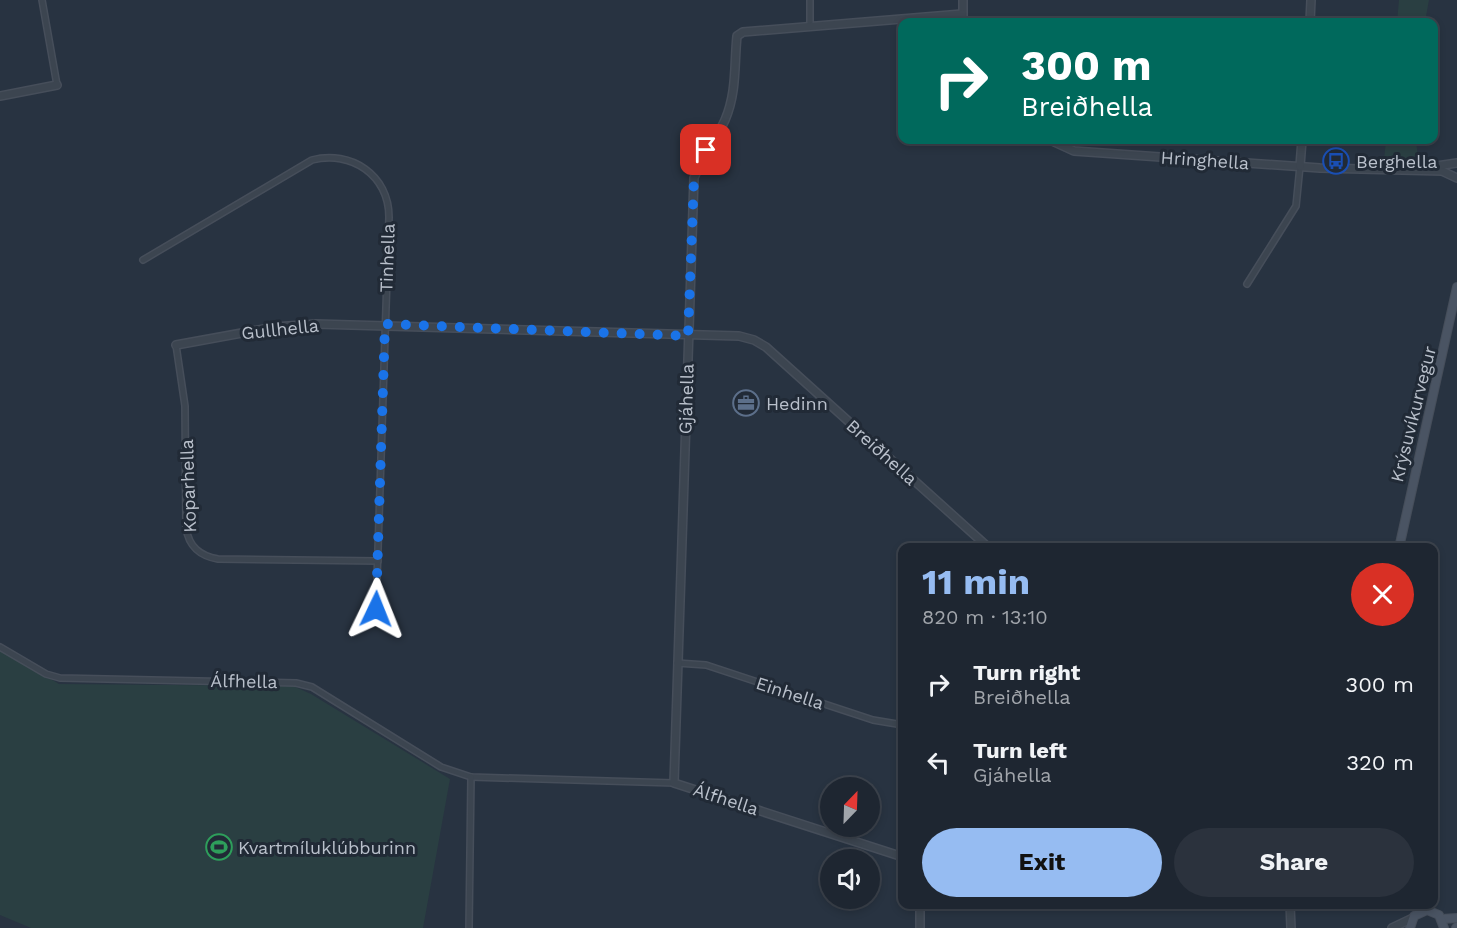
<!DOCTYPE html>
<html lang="en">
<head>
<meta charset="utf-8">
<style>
  :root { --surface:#1e2631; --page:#2b323d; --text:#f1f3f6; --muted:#a1a5ab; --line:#3c434d; --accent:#96bcf2 }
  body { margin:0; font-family:"Work Sans",sans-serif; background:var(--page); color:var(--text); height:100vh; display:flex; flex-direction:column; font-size:22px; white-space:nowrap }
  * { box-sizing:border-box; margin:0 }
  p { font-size:20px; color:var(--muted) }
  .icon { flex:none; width:33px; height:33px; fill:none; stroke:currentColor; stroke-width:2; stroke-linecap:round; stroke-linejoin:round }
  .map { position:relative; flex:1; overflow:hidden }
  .panel { position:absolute; left:898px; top:543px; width:540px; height:366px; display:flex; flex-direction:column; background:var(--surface); border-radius:12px; box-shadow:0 3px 9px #0003,0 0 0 2px var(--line) }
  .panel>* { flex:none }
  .banner { position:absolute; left:898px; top:18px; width:540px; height:126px; border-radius:12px; box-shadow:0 3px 9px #0003,0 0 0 2px var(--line); background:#00695c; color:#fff; overflow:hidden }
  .needle { width:39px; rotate:23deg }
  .controls { position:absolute; left:820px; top:777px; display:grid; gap:12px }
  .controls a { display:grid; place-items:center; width:60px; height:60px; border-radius:50%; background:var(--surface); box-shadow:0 3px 9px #0003,0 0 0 2px var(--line); font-size:30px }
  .pin { position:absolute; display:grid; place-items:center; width:51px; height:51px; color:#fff; margin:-26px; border-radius:12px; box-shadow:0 3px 9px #0006 }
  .me { position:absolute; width:66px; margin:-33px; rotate:2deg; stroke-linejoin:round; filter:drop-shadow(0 0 4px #0008) }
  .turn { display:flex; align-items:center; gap:21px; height:126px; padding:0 24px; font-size:27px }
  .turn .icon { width:78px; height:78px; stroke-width:2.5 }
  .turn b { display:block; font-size:42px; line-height:51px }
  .round { display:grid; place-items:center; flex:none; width:63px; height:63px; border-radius:32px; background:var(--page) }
  .headline { display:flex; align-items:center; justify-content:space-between; height:102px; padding:0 24px }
  h1 { font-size:36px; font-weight:700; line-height:45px; color:var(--accent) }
  .primary-button { display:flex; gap:12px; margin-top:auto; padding:12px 24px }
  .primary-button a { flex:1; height:69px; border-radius:36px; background:var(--accent); color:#111; font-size:24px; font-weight:700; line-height:69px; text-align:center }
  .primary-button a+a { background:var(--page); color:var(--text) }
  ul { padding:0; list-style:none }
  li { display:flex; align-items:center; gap:18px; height:78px; padding:0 24px }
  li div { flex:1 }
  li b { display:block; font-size:22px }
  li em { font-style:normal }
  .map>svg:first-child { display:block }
  .green { fill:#2a3f42 }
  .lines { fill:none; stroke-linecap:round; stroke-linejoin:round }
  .minor-casing { stroke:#464e5a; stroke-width:8 }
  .tertiary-casing { stroke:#464e5a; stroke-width:10 }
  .secondary-casing { stroke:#464e5a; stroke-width:10 }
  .minor { stroke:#3c4550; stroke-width:5 }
  .tertiary { stroke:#3c4550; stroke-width:7 }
  .secondary { stroke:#4a5463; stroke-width:8 }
  .route { stroke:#1a73e8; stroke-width:10; stroke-dasharray:0 18 }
  .labels { text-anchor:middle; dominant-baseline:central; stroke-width:6; stroke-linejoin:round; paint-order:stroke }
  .street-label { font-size:18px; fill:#b9c0cb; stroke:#212a36 }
  .poi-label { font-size:18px; fill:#b9c0cb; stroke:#212a36; text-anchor:start }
</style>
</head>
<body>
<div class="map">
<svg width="1457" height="928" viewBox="0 0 1457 928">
  <rect width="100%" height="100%" fill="#283341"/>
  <!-- green -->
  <g class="green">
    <polygon points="1399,0 1429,0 1425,22 1397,22"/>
    <path d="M1386 140H1416L1418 158C1408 164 1395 165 1384 160Z"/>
    <polygon points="0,648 59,684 293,686 311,694 450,779 423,928 31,928 0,915"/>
  </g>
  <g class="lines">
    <!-- minor casing -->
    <g class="minor-casing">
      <g id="minor">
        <polyline points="42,0 57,85"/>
        <polyline points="810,0 810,26"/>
        <path d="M143 260 312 160C351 150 389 175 389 217L376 609"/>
        <polyline points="1247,284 1296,206 1300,166"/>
        <path d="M176 345 185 406 186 528C189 547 200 556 218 559L378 561"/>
        <polyline points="0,647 46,674 60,678 296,683 312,687 441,767 471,777 674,783"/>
        <polyline points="677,663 706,665 873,720 903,725"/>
        <polyline points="469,928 471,777"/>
      </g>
    </g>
    <!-- tertiary casing -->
    <g class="tertiary-casing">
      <g id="tertiary">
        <polyline points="963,0 963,22"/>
        <polyline points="1310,22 1311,0"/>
        <polyline points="0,96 57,85"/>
        <polyline points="1050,140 1074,151 1320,168 1442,171 1457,178"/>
        <polyline points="1300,166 1302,140"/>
        <polyline points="1430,167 1457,163"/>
        <polyline points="176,345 275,327 316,324 739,336 754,340 766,347 989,548"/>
        <path d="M903 857 674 783 694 178C702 156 716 140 725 120 737 92 734 65 737 36L743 32 962 14"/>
        <polyline points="1290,904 1291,928"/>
        <polyline points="920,928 920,904"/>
        <polyline points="1392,928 1413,918"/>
      </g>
    </g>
    <!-- secondary casing -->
    <g class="secondary-casing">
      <g id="secondary">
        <polyline points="1399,548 1457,287"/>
        <polyline points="1442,919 1457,918"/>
        <polyline points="1410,928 1414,916 1427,910 1439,915 1444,928"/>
        <polyline points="1456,928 1457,927"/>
      </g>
    </g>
    <!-- minor -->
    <use href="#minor" class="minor"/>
    <!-- tertiary -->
    <use href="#tertiary" class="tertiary"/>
    <!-- secondary -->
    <use href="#secondary" class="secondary"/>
  </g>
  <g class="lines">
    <!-- route -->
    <polyline class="route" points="376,609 385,324 688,336 694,178 706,150"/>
  </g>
  <!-- icons -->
  <defs>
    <g id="bus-ring" transform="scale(1.35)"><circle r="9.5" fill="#212a36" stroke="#1a4fb4" stroke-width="1.5"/><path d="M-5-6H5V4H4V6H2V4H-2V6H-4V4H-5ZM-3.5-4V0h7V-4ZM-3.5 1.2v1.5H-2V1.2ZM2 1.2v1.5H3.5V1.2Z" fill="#1a4fb4"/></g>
    <g id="office-ring" transform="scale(1.35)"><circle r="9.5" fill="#212a36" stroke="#5c6f8a" stroke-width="1.5"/><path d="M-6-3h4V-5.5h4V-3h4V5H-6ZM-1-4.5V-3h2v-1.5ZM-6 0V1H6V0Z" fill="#5c6f8a"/></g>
    <g id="stadium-ring" transform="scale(1.35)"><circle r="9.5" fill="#212a36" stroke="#2e9e5b" stroke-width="1.5"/><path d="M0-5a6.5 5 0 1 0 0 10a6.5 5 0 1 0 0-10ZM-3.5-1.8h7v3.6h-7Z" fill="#2e9e5b"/></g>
  </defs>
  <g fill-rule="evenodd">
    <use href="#bus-ring" x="1336" y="161"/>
    <use href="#office-ring" x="746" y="403"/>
    <use href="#stadium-ring" x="219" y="847"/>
  </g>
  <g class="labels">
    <!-- street labels -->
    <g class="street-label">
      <text transform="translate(1205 160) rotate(4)">Hringhella</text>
      <text transform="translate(387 258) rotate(-88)">Tinhella</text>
      <text transform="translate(280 329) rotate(-6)">Gullhella</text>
      <text transform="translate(686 399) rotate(-88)">Gjáhella</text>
      <text transform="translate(1413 414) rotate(-76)">Krýsuvíkurvegur</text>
      <text transform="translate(882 452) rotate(42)">Breiðhella</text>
      <text transform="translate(188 486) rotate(-92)">Koparhella</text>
      <text transform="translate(244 681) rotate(1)">Álfhella</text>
      <text transform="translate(790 693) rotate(18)">Einhella</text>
      <text transform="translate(726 799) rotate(18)">Álfhella</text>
    </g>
    <!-- poi labels -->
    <g class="poi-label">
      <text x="1356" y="161">Berghella</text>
      <text x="766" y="403">Hedinn</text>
      <text x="238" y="847">Kvartmíluklúbburinn</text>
    </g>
  </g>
</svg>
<div class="controls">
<a><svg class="needle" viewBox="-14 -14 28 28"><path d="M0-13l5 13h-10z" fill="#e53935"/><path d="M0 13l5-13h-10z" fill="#a1a5ab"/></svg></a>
<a><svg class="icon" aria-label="sound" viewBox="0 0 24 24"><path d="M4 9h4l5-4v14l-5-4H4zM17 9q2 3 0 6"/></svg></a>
</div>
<div class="pin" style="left:706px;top:150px;background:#d93025"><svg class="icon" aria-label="arrive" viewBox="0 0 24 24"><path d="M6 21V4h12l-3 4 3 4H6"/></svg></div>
<svg class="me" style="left:376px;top:609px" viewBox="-20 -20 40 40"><path d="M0-17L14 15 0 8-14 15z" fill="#1a73e8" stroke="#fff" stroke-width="4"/></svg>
<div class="banner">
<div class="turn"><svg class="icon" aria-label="right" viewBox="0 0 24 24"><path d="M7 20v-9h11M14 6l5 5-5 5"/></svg><div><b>300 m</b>Breiðhella</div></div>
</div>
<section class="panel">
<div class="headline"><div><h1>11 min</h1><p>820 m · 13:10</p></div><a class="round" style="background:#d93025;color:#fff"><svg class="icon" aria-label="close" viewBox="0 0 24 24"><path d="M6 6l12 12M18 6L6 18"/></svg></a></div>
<ul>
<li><svg class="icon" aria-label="right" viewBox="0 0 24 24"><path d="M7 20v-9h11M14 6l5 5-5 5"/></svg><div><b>Turn right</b><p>Breiðhella</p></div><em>300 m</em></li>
<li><svg class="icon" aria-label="left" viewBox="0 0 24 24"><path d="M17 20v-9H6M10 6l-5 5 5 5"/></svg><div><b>Turn left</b><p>Gjáhella</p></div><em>320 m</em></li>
</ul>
<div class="primary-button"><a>Exit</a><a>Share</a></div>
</section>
</div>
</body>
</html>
